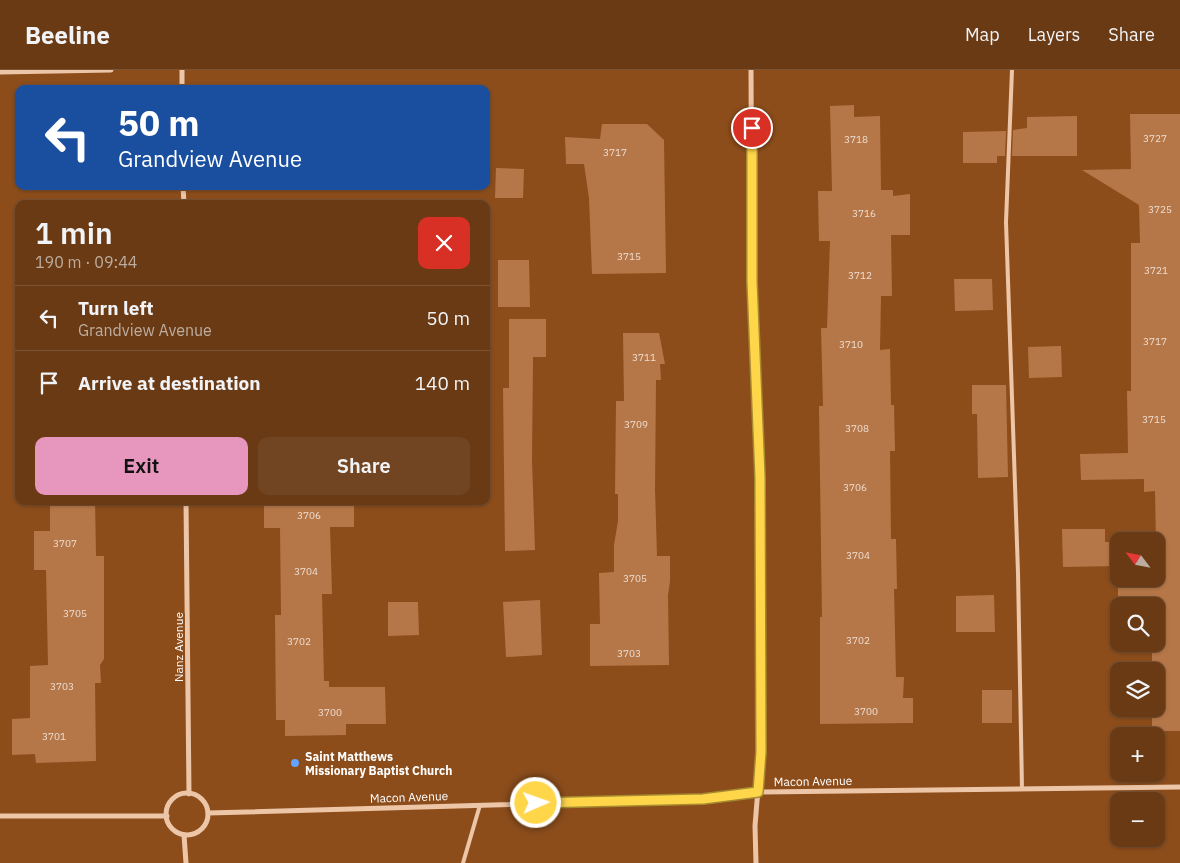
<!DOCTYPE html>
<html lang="en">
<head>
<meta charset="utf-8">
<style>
  :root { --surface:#693a14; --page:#714522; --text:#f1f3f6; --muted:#bdada0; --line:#7c5434; --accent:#e797bd }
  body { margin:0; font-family:"IBM Plex Sans",sans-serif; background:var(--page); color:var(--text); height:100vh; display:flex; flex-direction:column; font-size:19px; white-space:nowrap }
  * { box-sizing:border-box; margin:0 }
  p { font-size:16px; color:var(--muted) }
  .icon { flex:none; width:28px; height:28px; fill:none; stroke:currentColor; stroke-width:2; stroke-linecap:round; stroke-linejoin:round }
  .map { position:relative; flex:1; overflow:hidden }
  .drawer { position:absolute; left:15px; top:130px; width:475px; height:305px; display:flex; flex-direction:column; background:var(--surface); border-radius:10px; box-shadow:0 1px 4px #0004,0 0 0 1px var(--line) }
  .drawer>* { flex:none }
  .top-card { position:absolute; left:15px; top:15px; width:475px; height:105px; border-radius:10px; box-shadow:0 1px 4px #0004,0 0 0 1px var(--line); background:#1a4fa0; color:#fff; overflow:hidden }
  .needle { width:32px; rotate:302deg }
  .buttons { position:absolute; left:1110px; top:462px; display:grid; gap:10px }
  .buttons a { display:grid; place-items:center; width:55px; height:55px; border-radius:10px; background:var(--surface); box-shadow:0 1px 4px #0004,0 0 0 1px var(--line); font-size:25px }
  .pin { position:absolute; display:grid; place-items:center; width:42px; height:42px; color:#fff; margin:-21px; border:2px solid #fff; border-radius:50%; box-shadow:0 1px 5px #0007 }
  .me { position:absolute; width:55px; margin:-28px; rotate:88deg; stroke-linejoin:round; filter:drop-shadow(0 0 4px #0008) }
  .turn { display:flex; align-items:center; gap:18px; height:105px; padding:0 20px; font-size:22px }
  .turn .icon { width:65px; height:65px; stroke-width:2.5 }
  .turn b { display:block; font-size:35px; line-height:42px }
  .round { display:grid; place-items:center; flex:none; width:52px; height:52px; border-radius:10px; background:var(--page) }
  .summary { display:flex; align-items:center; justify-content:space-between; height:85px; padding:0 20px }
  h1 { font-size:30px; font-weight:600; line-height:38px }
  .cta { display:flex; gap:10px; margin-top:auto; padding:10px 20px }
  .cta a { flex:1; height:58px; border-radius:10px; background:var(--accent); color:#111; font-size:20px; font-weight:600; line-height:58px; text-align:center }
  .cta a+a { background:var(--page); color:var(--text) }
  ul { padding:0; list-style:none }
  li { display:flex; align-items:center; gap:15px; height:65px; padding:0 20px; border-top:1px solid var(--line) }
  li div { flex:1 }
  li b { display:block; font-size:19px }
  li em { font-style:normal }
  header { display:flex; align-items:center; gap:30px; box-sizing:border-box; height:70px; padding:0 25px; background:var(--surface); border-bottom:1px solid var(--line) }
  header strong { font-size:24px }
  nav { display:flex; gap:28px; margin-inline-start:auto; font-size:18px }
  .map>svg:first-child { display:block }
  .building { fill:#b67748 }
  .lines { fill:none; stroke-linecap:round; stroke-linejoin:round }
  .lane { stroke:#edc5a7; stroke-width:4 }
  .street { stroke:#edc5a7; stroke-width:5 }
  .route-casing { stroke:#a68a30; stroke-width:12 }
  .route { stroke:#ffd54a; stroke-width:9 }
  .poi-dot { fill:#65a4fe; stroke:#8c4d1b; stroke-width:2 }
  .labels { text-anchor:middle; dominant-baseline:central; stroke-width:4; stroke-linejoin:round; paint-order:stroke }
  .number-label { font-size:10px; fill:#edddd1 }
  .street-label { font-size:12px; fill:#fff; stroke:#8c4d1b }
  .poi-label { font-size:12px; font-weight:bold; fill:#fff; stroke:#8c4d1b; text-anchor:start }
</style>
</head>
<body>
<header>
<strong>Beeline</strong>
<nav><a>Map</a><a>Layers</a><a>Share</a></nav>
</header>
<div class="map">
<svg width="1180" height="793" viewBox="0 0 1180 793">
  <rect width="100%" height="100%" fill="#8c4d1b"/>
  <!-- building -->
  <g class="building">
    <polygon points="854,35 854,47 880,46 881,120 893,120 893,126 910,124 910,165 891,165 892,226 881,226 880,280 890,279 891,335 894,335 895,381 890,381 891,469 896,469 897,519 894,519 896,607 904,607 903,628 913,628 913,653 820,654 820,547 822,547 819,336 823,336 821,258 827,258 830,171 819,171 818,121 832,121 830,36"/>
    <polygon points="1130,44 1180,44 1180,661 1152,661 1152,639 1156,639 1156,601 1152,601 1152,574 1156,574 1156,536 1119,536 1118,545 1118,496 1063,497 1062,459 1105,459 1105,472 1119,472 1119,509 1156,509 1156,471 1153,471 1156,471 1155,421 1144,422 1144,409 1081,410 1080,384 1128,383 1127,321 1131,321 1131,173 1140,173 1139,135 1082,100 1131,99"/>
    <polygon points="1077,46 1077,86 1012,86 1013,60 1027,58 1027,47"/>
    <polygon points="602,54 647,54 664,70 666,203 592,204 589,128 584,94 566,94 565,67 600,69"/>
    <polygon points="1006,61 1005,86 997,86 997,93 963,93 963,62"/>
    <polygon points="496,98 524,99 523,128 495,128"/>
    <polygon points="498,190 529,190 530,237 498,237"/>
    <polygon points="954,209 992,209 993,240 955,241"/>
    <polygon points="509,249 546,249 546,287 533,287 532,390 535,480 505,481 503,318 509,318"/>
    <polygon points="623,263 659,263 665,294 660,294 661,310 656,310 655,419 657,486 670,486 670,511 668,525 669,595 590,596 590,554 600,554 599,503 614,502 614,475 618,451 618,424 615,424 616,331 624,331"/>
    <polygon points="1061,276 1062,307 1029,308 1028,277"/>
    <polygon points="972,315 1006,315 1008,407 978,408 977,344 972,344"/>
    <polygon points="50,431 95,431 96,486 104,486 104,589 100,595 101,613 95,613 96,691 36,693 35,684 12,685 12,649 30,648 30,596 48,595 46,500 34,500 34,461 50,461"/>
    <polygon points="264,431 354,431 354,457 330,457 332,524 322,524 324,611 329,611 329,617 385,617 386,654 346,654 346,665 285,666 285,650 276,650 275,545 281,545 280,458 264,458"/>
    <polygon points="994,525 995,562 956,562 956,526"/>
    <polygon points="540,530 542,585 506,587 503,532"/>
    <polygon points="388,532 418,532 419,565 388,566"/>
    <rect x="982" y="620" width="30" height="33"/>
  </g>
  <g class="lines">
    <!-- lane -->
    <g class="lane">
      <polyline points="1012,0 1006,152 1018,503 1022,719"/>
      <polyline points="463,793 480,735"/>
    </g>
    <!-- street -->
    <g class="street">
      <polyline points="182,0 182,19"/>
      <polyline points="751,0 752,213 760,407 761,682 755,756 756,793"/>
      <polyline points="0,2 111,0"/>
      <polyline points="183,116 184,134"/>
      <polyline points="186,431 189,724"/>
      <circle cx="187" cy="744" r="21"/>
      <polyline points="208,743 703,729 758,722 1180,717"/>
      <polyline points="0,746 167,746"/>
      <polyline points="184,765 186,793"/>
    </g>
  </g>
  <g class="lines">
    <!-- route casing -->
    <g class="route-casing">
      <polyline id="route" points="536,733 703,729 758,722 761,682 760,407 752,212 752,58"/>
    </g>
    <!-- route -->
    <use href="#route" class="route"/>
  </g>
  <!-- markers -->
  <circle class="poi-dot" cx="295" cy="693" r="5"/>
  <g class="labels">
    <!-- number labels -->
    <g class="number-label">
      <text x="1155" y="68">3727</text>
      <text x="856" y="69">3718</text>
      <text x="615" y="82">3717</text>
      <text x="1160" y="139">3725</text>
      <text x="864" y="143">3716</text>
      <text x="629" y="186">3715</text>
      <text x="1156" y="200">3721</text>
      <text x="860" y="205">3712</text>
      <text x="1155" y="271">3717</text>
      <text x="851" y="274">3710</text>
      <text x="644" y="287">3711</text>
      <text x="1154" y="349">3715</text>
      <text x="636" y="354">3709</text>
      <text x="857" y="358">3708</text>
      <text x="855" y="417">3706</text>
      <text x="309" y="445">3706</text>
      <text x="65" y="473">3707</text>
      <text x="858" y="485">3704</text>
      <text x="306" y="501">3704</text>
      <text x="635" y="508">3705</text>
      <text x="75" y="543">3705</text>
      <text x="858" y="570">3702</text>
      <text x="299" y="571">3702</text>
      <text x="629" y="583">3703</text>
      <text x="62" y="616">3703</text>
      <text x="866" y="641">3700</text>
      <text x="330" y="642">3700</text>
      <text x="54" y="666">3701</text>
    </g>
    <!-- street labels -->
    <g class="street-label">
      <text transform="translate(178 577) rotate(-90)">Nanz Avenue</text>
      <text transform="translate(813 711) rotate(-1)">Macon Avenue</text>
      <text transform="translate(409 727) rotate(-2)">Macon Avenue</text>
    </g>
    <!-- poi labels -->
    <g class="poi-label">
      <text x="305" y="686">Saint Matthews<tspan x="305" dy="14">Missionary Baptist Church</tspan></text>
    </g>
  </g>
</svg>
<div class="buttons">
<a><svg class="needle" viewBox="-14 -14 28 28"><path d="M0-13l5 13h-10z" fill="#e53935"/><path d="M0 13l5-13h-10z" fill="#bdada0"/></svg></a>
<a><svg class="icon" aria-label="search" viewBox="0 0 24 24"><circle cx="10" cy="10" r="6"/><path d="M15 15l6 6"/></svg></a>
<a><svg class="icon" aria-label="layers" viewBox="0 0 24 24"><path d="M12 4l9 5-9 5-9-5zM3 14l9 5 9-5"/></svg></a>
<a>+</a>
<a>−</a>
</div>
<div class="pin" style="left:752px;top:58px;background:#d93025"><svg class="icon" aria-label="arrive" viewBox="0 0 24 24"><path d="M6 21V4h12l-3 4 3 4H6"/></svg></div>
<svg class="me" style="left:536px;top:733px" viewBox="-20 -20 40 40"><circle r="17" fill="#ffd54a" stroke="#fff" stroke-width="3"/><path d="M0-11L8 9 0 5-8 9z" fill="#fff"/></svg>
<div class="top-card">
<div class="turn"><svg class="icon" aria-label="left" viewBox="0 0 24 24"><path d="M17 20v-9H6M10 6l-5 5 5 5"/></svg><div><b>50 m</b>Grandview Avenue</div></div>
</div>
<section class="drawer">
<div class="summary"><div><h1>1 min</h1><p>190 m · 09:44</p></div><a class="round" style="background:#d93025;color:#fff"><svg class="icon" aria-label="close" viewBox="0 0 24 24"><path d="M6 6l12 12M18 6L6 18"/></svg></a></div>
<ul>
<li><svg class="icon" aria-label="left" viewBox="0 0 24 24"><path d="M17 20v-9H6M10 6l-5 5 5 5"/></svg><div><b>Turn left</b><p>Grandview Avenue</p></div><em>50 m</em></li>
<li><svg class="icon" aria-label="arrive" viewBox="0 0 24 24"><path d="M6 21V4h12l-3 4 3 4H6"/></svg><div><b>Arrive at destination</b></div><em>140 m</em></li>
</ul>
<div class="cta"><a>Exit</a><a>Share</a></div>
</section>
</div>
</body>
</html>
